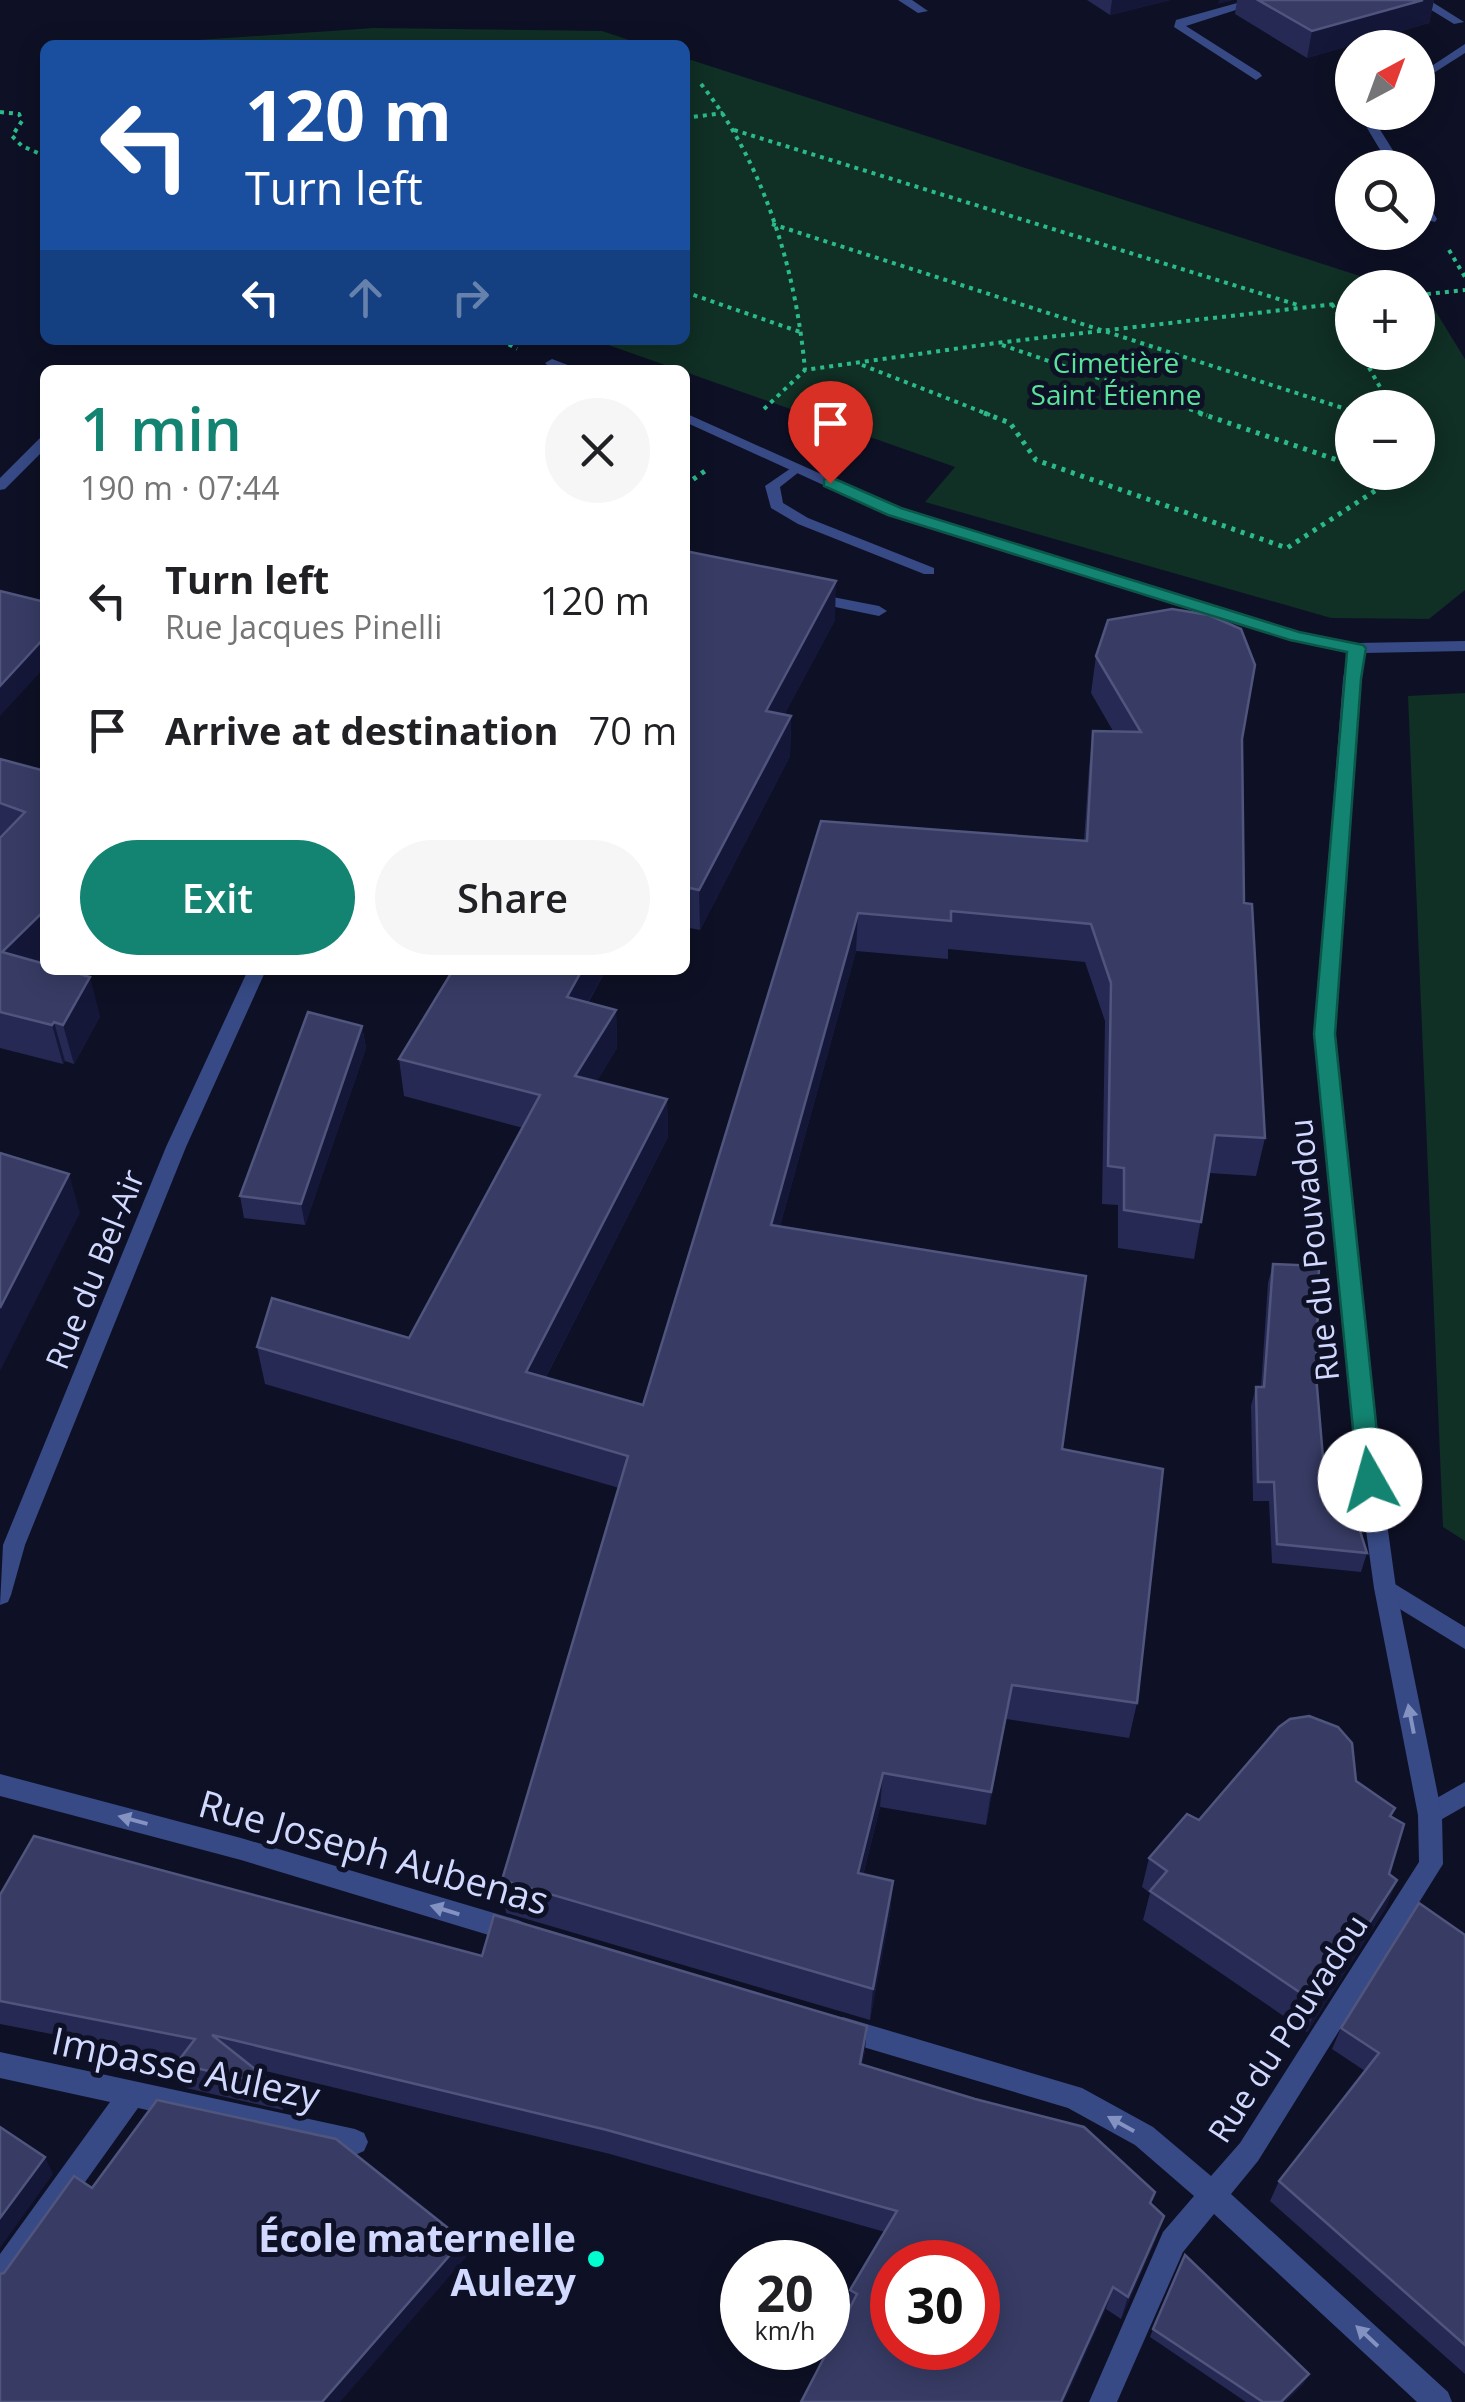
<!DOCTYPE html>
<html lang="en">
<head>
<meta charset="utf-8">
<style>
  :root { --surface:#fff; --page:#f6f6f6; --text:#202124; --muted:#757577; --accent:#128471 }
  body { margin:0; font-family:"Open Sans",sans-serif; background:var(--page); color:var(--text); height:100vh; display:flex; flex-direction:column; font-size:38px; white-space:nowrap }
  * { box-sizing:border-box; margin:0 }
  p { font-size:32px; color:var(--muted) }
  .icon { flex:none; width:55px; height:55px; fill:none; stroke:currentColor; stroke-width:2; stroke-linecap:round; stroke-linejoin:round }
  .map { position:relative; flex:1; overflow:hidden }
  .panel { position:absolute; left:40px; top:365px; width:650px; height:610px; display:flex; flex-direction:column; background:var(--surface); border-radius:15px; box-shadow:0 5px 25px #0003 }
  .panel>* { flex:none }
  .guide { position:absolute; left:40px; top:40px; width:650px; height:305px; border-radius:15px; box-shadow:0 5px 25px #0003; background:#1a4fa0; color:#fff; overflow:hidden }
  .needle { width:65px; rotate:41deg }
  .buttons { position:absolute; left:1335px; top:30px; display:grid; gap:20px }
  .buttons a { display:grid; place-items:center; width:100px; height:100px; border-radius:50%; background:var(--surface); box-shadow:0 5px 25px #0003; font-size:50px }
  .speed { position:absolute; left:720px; top:2240px; display:flex; gap:20px; font-size:50px; font-weight:700; text-align:center }
  .speed>* { display:grid; place-content:center; width:130px; height:130px; border-radius:50%; background:var(--surface); box-shadow:0 5px 25px #0003; line-height:1 }
  .speed small { font-size:25px; font-weight:400 }
  .speed .limit { border:15px solid #d22; background:#fff; color:#111 }
  .pin { position:absolute; display:grid; place-items:center; width:85px; height:85px; color:#fff; margin:-102px -42px; border-radius:50% 50% 50% 0; rotate:-45deg; box-shadow:0 0 10px #0007 }
  .pin .icon { rotate:45deg }
  .me { position:absolute; width:110px; margin:-55px; rotate:353deg; stroke-linejoin:round; filter:drop-shadow(0 0 8px #0008) }
  .turn { display:flex; align-items:center; gap:35px; height:210px; padding:0 40px; font-size:45px }
  .turn .icon { width:130px; height:130px; stroke-width:2.5 }
  .turn b { display:block; font-size:70px; line-height:85px }
  .lanes { display:flex; align-items:center; height:95px; padding:0 40px; background:#0003; justify-content:center; gap:50px; direction:ltr }
  .lanes .off { opacity:.35 }
  .round { display:grid; place-items:center; flex:none; width:105px; height:105px; border-radius:52px; background:var(--page) }
  .headline { display:flex; align-items:center; justify-content:space-between; height:170px; padding:0 40px }
  h1 { font-size:60px; font-weight:600; line-height:75px; color:var(--accent) }
  .cta { display:flex; gap:20px; margin-top:auto; padding:20px 40px }
  .cta a { flex:1; height:115px; border-radius:60px; background:var(--accent); color:#fff; font-size:40px; font-weight:600; line-height:115px; text-align:center }
  .cta a+a { background:var(--page); color:var(--text) }
  ul { padding:0; list-style:none }
  li { display:flex; align-items:center; gap:30px; height:130px; padding:0 40px }
  li div { flex:1 }
  li b { display:block; font-size:38px }
  li em { font-style:normal }
  .map>svg:first-child { display:block }
  .green { fill:#102f25; fill-rule:evenodd }
  .lines { fill:none; stroke-linecap:round; stroke-linejoin:round }
  .path-far1 { stroke:#2bba89; stroke-width:4; stroke-dasharray:4 5; stroke-linecap:butt }
  .path { stroke:#2bba89; stroke-width:5; stroke-dasharray:4 6; stroke-linecap:butt }
  .lane { fill:#374a85; fill-rule:evenodd }
  .street { fill:#374a85; fill-rule:evenodd }
  .wall { fill:#262953 }
  .shaded-wall { fill:#151739 }
  .building { fill:#383c65; stroke:#50557e; stroke-width:2.5; fill-rule:evenodd }
  .oneway { fill:#8492c2 }
  .route { fill:#128471; stroke:#0c5649; stroke-width:2.5 }
  .poi-dot { fill:#00fccf; stroke:#0e1025; stroke-width:4 }
  .labels { text-anchor:middle; dominant-baseline:central; stroke-width:10; stroke-linejoin:round; paint-order:stroke }
  .far-park-label { font-size:28px; fill:#59e39a; stroke:#0e1025 }
  .street-label { font-size:32px; fill:#d1d9ff; stroke:#0e1025 }
  .near-street-label { font-size:38px; fill:#d1d9ff; stroke:#0e1025 }
  .near-poi-label { font-size:38px; font-weight:bold; fill:#d1d9ff; stroke:#0e1025; text-anchor:end }
</style>
</head>
<body>
<div class="map">
<svg width="1465" height="2402" viewBox="0 0 1465 2402">
  <rect width="100%" height="100%" fill="#0e1025"/>
  <!-- green -->
  <g class="green">
    <polygon points="374,28 602,31 644,45 125,45"/>
    <path d="M685 58 1394 287 1352 288V352H1418V295L1428 299 1465 359V590L1429 619 1331 618 925 502 955 467 594 340H685ZM1352 408H1418V472H1352Z"/>
    <polygon points="1465,693 1465,1541 1443,1527 1408,696"/>
  </g>
  <g class="lines">
    <!-- path-far1 -->
    <g class="path-far1">
      <path d="M701 84C764 163 796 270 805 370"/>
      <polyline points="0,112 19,114 22,121 12,136 22,146 45,156"/>
      <polyline points="685,118 723,113"/>
      <polyline points="734,130 1301,306"/>
      <polyline points="772,224 1352,411"/>
      <polyline points="1449,250 1465,277"/>
      <polyline points="685,292 803,333"/>
      <polyline points="1418,295 1465,290"/>
      <polyline points="1332,304 1352,339"/>
      <polyline points="501,340 517,349"/>
      <polyline points="1002,345 1207,415"/>
      <polyline points="1360,352 1392,408"/>
      <polyline points="862,365 990,415"/>
      <polyline points="764,409 805,370 996,343 1352,302"/>
    </g>
    <!-- path -->
    <g class="path">
      <polyline points="984,413 1010,423 1036,460 1287,548 1404,472"/>
      <polyline points="1199,413 1352,465"/>
      <polyline points="1418,451 1423,461 1418,464"/>
      <polyline points="1375,472 1393,479"/>
      <polyline points="685,485 705,471"/>
    </g>
    <!-- lane -->
    <g class="lane">
      <polygon points="898,0 912,0 928,11 918,13"/>
      <polygon points="1248,0 1267,0 1186,26 1260,73 1262,76 1256,80 1174,27 1176,20"/>
      <polygon points="1415,0 1429,0 1464,22 1454,24"/>
      <polygon points="1465,44 1465,53 1418,83 1418,75"/>
      <polygon points="1370,112 1382,112 1379,128 1404,168 1391,168 1367,128"/>
      <polygon points="1418,195 1423,196 1437,219 1435,222 1423,219 1418,209"/>
      <polygon points="797,464 804,468 780,487 783,503 808,518 934,568 934,574 924,574 798,524 771,508 765,486"/>
      <polygon points="812,593 879,606 887,611 879,616 806,601 804,598"/>
      <polygon points="1385,1578 1465,1627 1465,1649 1377,1595 1374,1588 1377,1581"/>
      <polygon points="1465,1782 1465,1806 1430,1826 1421,1823 1418,1815 1421,1807"/>
      <polygon points="0,2052 355,2129 364,2133 368,2142 364,2151 355,2155 138,2108 10,2287 0,2291 0,2254 110,2102 0,2078"/>
    </g>
    <!-- street -->
    <g class="street">
      <path d="M552 359 573 367 575 370C564 370 553 372 545 363Z"/>
      <polygon points="685,413 899,509 1299,633 1357,643 1465,641 1465,651 1364,653 1359,679 1333,1034 1376,1444 1396,1588 1442,1815 1443,1864 1258,2161 1231,2194 1448,2392 1452,2402 1417,2402 1214,2214 1183,2252 1117,2402 1089,2402 1163,2232 1194,2196 1135,2145 1068,2108 843,2041 834,2038 830,2029 834,2020 843,2017 1082,2088 1153,2127 1211,2176 1240,2143 1419,1862 1418,1815 1374,1588 1354,1444 1315,1034 1343,679 1348,651 1290,640 889,515 685,422"/>
      <polygon points="45,437 45,449 5,489 0,490 0,478 40,438"/>
      <polygon points="248,970 266,970 186,1147 25,1545 11,1595 8,1602 0,1605 3,1545 166,1147"/>
      <polygon points="0,1774 241,1838 518,1920 527,1924 531,1932 527,1940 518,1944 241,1860 0,1796"/>
    </g>
  </g>
  <!-- wall -->
  <g class="wall">
    <polygon points="1087,0 1170,0 1110,15"/>
    <polygon points="1237,0 1434,0 1429,23 1307,58 1235,14"/>
    <polygon points="685,551 835,620 784,715 791,716 790,756 700,930 685,927"/>
    <polygon points="1096,656 1242,739 1244,903 1265,1138 1256,1176 1209,1173 1194,1259 1118,1248 1118,1205 1102,1204 1105,1021 1085,962 948,949 948,959 856,951 780,1226 1062,1449 1137,1703 1129,1738 1006,1719 986,1825 880,1807 863,1875 893,1881 890,1913 870,2020 506,1913 502,1880 619,1488 265,1384 257,1347 409,1338 523,1128 404,1096 399,1059 453,970 606,970 588,1003 616,1010 617,1048 597,1081 667,1099 668,1137 546,1377 643,1405 821,821 1084,841 1089,768 1093,731 1113,731 1091,693"/>
    <polygon points="0,759 45,771 45,960 41,963 100,1016 74,1064 65,1061 63,1064 0,1048"/>
    <polygon points="362,1026 366,1048 305,1225 244,1218 240,1196"/>
    <polygon points="1273,1264 1316,1375 1326,1493 1367,1553 1361,1572 1272,1563 1269,1501 1253,1501 1251,1406 1256,1387 1261,1387 1268,1283"/>
    <polygon points="1356,1781 1391,1817 1389,1874 1397,1880 1385,1909 1307,2032 1143,1920 1150,1893 1142,1887 1149,1858 1199,1820"/>
    <polygon points="0,1895 482,1956 865,2051 862,2064 1151,2204 1156,2239 1121,2319 1106,2309 849,2310 850,2290 885,2232 610,2154 253,2068 275,2085 283,2110 186,2088 176,2064 180,2059 0,2024"/>
    <polygon points="1465,1935 1465,2374 1270,2201 1279,2181 1365,2071 1332,2049 1341,2028"/>
    <polygon points="1153,2329 1304,2383 1285,2402 1246,2402 1150,2337"/>
  </g>
  <!-- shaded-wall -->
  <g class="shaded-wall">
    <polygon points="1112,0 1170,0 1110,15"/>
    <polygon points="1219,0 1234,0 1218,4"/>
    <polygon points="1423,0 1434,0 1429,23 1307,58 1312,31"/>
    <polygon points="836,581 835,620 765,751 766,711"/>
    <polygon points="45,637 45,667 0,716 0,686"/>
    <polygon points="791,716 790,756 700,930 699,890"/>
    <polygon points="45,910 45,960 13,991 2,952"/>
    <polygon points="858,913 856,951 770,1262 771,1225"/>
    <polygon points="582,970 606,970 569,1035 567,997"/>
    <polygon points="90,977 100,1016 74,1064 63,1025"/>
    <polygon points="616,1010 617,1048 578,1113 575,1076"/>
    <polygon points="54,1022 65,1061 63,1064 52,1025"/>
    <polygon points="362,1026 366,1048 305,1225 301,1204"/>
    <polygon points="667,1099 668,1137 530,1408 526,1372"/>
    <polygon points="69,1174 80,1213 0,1371 0,1308"/>
    <polygon points="1012,1685 1006,1719 986,1825 991,1792"/>
    <polygon points="883,1773 880,1807 855,1906 858,1873"/>
    <polygon points="1397,1880 1385,1909 1307,2032 1317,2004"/>
    <polygon points="893,1881 890,1913 870,2020 873,1989"/>
    <polygon points="867,2026 865,2051 858,2088 860,2064"/>
    <polygon points="45,2157 53,2174 0,2248 0,2218"/>
    <polygon points="1164,2216 1156,2239 1121,2319 1128,2297"/>
    <polygon points="463,2240 467,2256 340,2402 322,2402"/>
    <polygon points="1113,2287 1106,2309 1064,2402 1061,2402"/>
    <polygon points="1309,2374 1304,2383 1285,2402 1281,2402"/>
  </g>
  <!-- building -->
  <g class="building">
    <polygon points="1258,0 1423,0 1312,31"/>
    <polygon points="685,551 836,581 766,711 791,716 699,890 685,887"/>
    <polygon points="0,591 45,602 45,637 0,686"/>
    <polygon points="1172,609 1209,615 1241,629 1255,665 1242,739 1244,903 1252,904 1265,1138 1215,1135 1201,1222 1124,1210 1124,1168 1108,1166 1111,983 1091,924 951,911 951,921 858,913 771,1225 1086,1276 1062,1449 1163,1469 1137,1703 1012,1685 991,1792 883,1773 858,1873 893,1881 873,1989 502,1880 628,1456 257,1347 272,1298 409,1338 540,1095 399,1059 453,970 582,970 567,997 616,1010 575,1076 667,1099 526,1372 643,1405 821,821 1087,841 1093,731 1141,732 1096,656 1108,620"/>
    <polygon points="0,759 45,771 45,910 2,952 45,964 45,970 66,970 90,977 63,1025 54,1022 52,1025 0,1012 0,838 25,812 0,803"/>
    <polygon points="308,1012 362,1026 301,1204 240,1196"/>
    <polygon points="0,1153 69,1174 0,1308"/>
    <polygon points="1273,1264 1319,1266 1316,1375 1326,1493 1349,1496 1367,1553 1277,1544 1274,1482 1258,1482 1256,1387 1264,1387"/>
    <polygon points="1309,1716 1338,1727 1352,1743 1356,1781 1395,1808 1390,1816 1404,1824 1389,1874 1397,1880 1317,2004 1150,1891 1167,1871 1149,1858 1187,1814 1199,1820 1279,1727 1290,1719"/>
    <path d="M34 1836 482 1956 494 1915 867 2026 860 2064 975 2099 1084 2127 1155 2192 1150 2203 1164 2216 1128 2297 1113 2287 1061 2402H801L857 2294 850 2290 897 2211 607 2130 212 2035 275 2085 176 2064 195 2039 0 2001V1895ZM892 2262H978V2348H892Z"/>
    <polygon points="1419,1903 1465,1935 1465,2345 1279,2181 1379,2053 1341,2028"/>
    <polygon points="157,2100 336,2139 463,2240 322,2402 0,2402 0,2274 4,2273 74,2176 92,2188"/>
    <polygon points="0,2127 45,2157 0,2218"/>
    <polygon points="1185,2255 1309,2374 1281,2402 1263,2402 1153,2329"/>
  </g>
  <!-- one-way arrows -->
  <defs><path id="oneway-solid" d="M-6-.8H1V-3.2L6.5 0L1 3.2V.8H-6Z" transform="scale(2.5)"/></defs>
  <g class="oneway">
    <use href="#oneway-solid" transform="translate(1411 1719) rotate(-101)"/>
    <use href="#oneway-solid" transform="translate(133 1820) rotate(-165)"/>
    <use href="#oneway-solid" transform="translate(445 1910) rotate(-163)"/>
    <use href="#oneway-solid" transform="translate(1121 2124) rotate(-151)"/>
    <use href="#oneway-solid" transform="translate(1367 2336) rotate(-137)"/>
  </g>
  <!-- route -->
  <polygon class="route" points="824,479 835,479 901,508 1299,632 1363,645 1366,648 1361,679 1335,1034 1382,1480 1379,1487 1361,1487 1358,1480 1314,1034 1347,652 1290,640 888,515 824,486"/>
  <!-- markers -->
  <circle class="poi-dot" cx="596" cy="2259" r="10"/>
  <g class="labels">
    <!-- far-park labels -->
    <g class="far-park-label">
      <text x="1116" y="362">Cimetière<tspan x="1116" dy="32">Saint Étienne</tspan></text>
    </g>
    <!-- street labels -->
    <g class="street-label">
      <text transform="translate(1313 1250) rotate(-96)">Rue du Pouvadou</text>
      <text transform="translate(94 1269) rotate(-68)">Rue du Bel-Air</text>
      <text transform="translate(1287 2028) rotate(-57)">Rue du Pouvadou</text>
    </g>
    <!-- near-street labels -->
    <g class="near-street-label">
      <text transform="translate(374 1851) rotate(16)">Rue Joseph Aubenas</text>
      <text transform="translate(186 2067) rotate(12)">Impasse Aulezy</text>
    </g>
    <!-- near-poi labels -->
    <g class="near-poi-label">
      <text x="576" y="2237">École maternelle<tspan x="576" dy="44">Aulezy</tspan></text>
    </g>
  </g>
</svg>
<div class="buttons">
<a><svg class="needle" viewBox="-14 -14 28 28"><path d="M0-13l5 13h-10z" fill="#e53935"/><path d="M0 13l5-13h-10z" fill="#757577"/></svg></a>
<a><svg class="icon" aria-label="search" viewBox="0 0 24 24"><circle cx="10" cy="10" r="6"/><path d="M15 15l6 6"/></svg></a>
<a>+</a>
<a>−</a>
</div>
<div class="speed"><div>20<small>km/h</small></div><div class="limit">30</div></div>
<div class="pin" style="left:830px;top:483px;background:#d93025"><svg class="icon" aria-label="arrive" viewBox="0 0 24 24"><path d="M6 21V4h12l-3 4 3 4H6"/></svg></div>
<svg class="me" style="left:1370px;top:1480px" viewBox="-20 -20 40 40"><circle r="19" fill="#fff"/><path d="M0-13L10 11 0 6-10 11z" fill="#128471"/></svg>
<div class="guide">
<div class="turn"><svg class="icon" aria-label="left" viewBox="0 0 24 24"><path d="M17 20v-9H6M10 6l-5 5 5 5"/></svg><div><b>120 m</b>Turn left</div></div>
<div class="lanes"><svg class="icon" aria-label="left" viewBox="0 0 24 24"><path d="M17 20v-9H6M10 6l-5 5 5 5"/></svg><svg class="icon off" aria-label="ahead" viewBox="0 0 24 24"><path d="M12 20V5M6 11l6-6 6 6"/></svg><svg class="icon off" aria-label="right" viewBox="0 0 24 24"><path d="M7 20v-9h11M14 6l5 5-5 5"/></svg></div>
</div>
<section class="panel">
<div class="headline"><div><h1>1 min</h1><p>190 m · 07:44</p></div><a class="round"><svg class="icon" aria-label="close" viewBox="0 0 24 24"><path d="M6 6l12 12M18 6L6 18"/></svg></a></div>
<ul>
<li><svg class="icon" aria-label="left" viewBox="0 0 24 24"><path d="M17 20v-9H6M10 6l-5 5 5 5"/></svg><div><b>Turn left</b><p>Rue Jacques Pinelli</p></div><em>120 m</em></li>
<li><svg class="icon" aria-label="arrive" viewBox="0 0 24 24"><path d="M6 21V4h12l-3 4 3 4H6"/></svg><div><b>Arrive at destination</b></div><em>70 m</em></li>
</ul>
<div class="cta"><a>Exit</a><a>Share</a></div>
</section>
</div>
</body>
</html>
